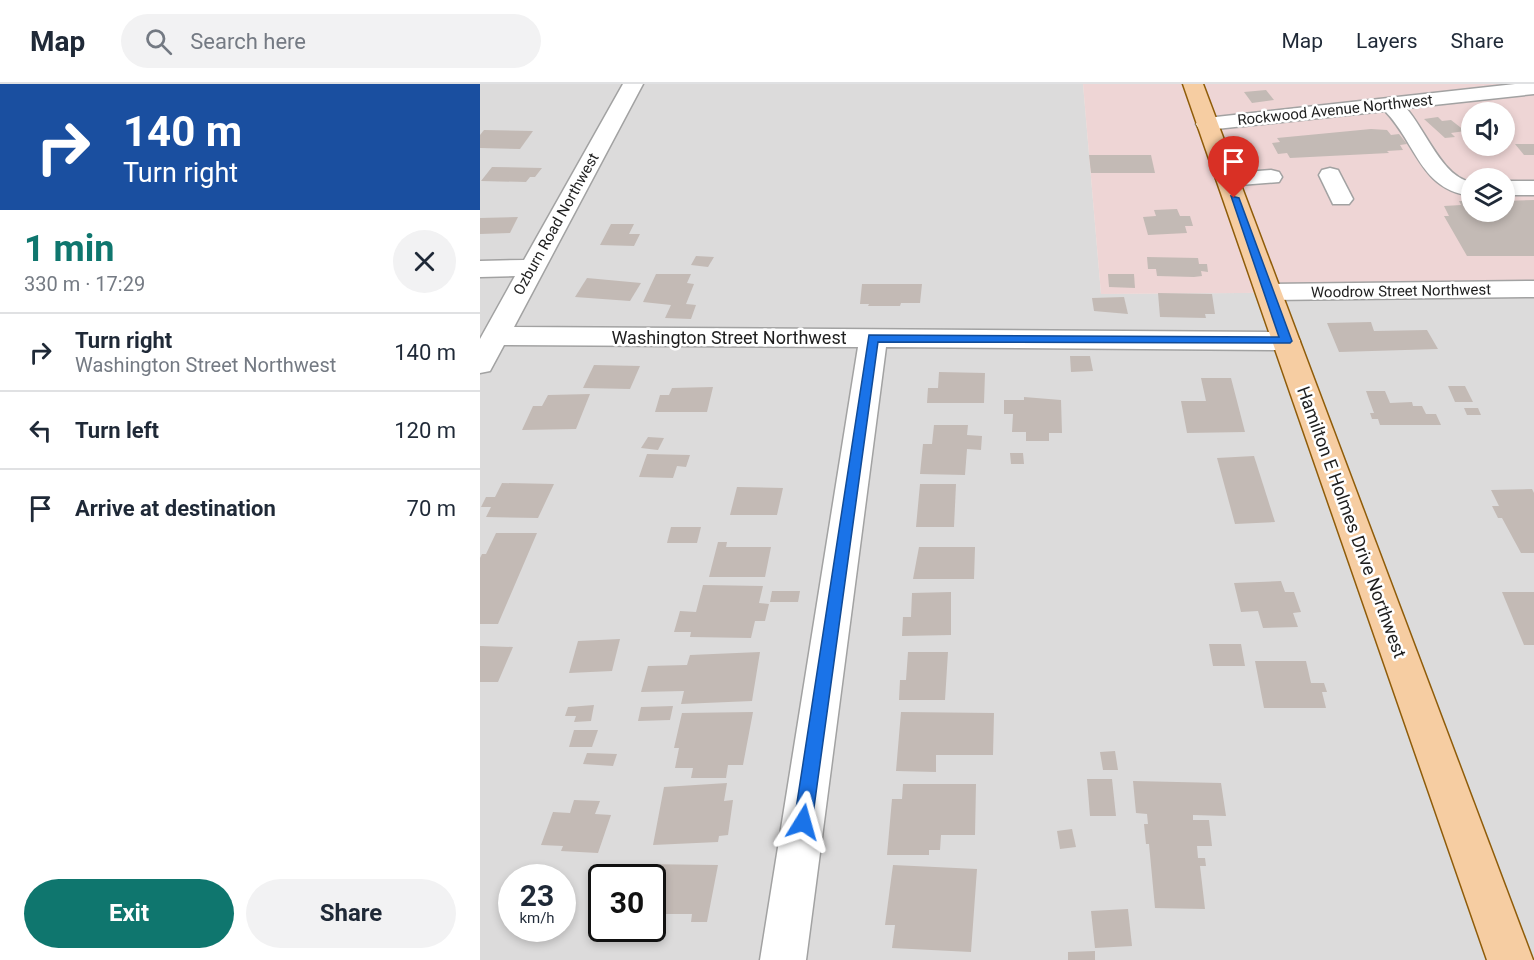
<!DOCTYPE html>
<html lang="en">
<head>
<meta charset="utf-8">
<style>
  :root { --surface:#fff; --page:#f2f2f3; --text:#1f2937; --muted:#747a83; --line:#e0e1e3; --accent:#0f766e }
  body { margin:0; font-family:Roboto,sans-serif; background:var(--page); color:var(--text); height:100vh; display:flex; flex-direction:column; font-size:22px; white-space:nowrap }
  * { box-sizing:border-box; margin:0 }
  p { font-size:20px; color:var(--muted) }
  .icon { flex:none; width:33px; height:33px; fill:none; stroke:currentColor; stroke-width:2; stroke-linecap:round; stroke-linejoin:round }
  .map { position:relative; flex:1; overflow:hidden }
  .side { display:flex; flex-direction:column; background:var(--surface); width:480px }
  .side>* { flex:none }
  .banner { background:#1a4fa0; color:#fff; overflow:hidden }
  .tools { position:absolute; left:981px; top:18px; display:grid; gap:12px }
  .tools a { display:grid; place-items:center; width:54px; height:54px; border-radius:50%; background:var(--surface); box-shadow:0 3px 9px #0003; font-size:30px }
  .speed { position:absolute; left:18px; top:780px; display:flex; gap:12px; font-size:30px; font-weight:700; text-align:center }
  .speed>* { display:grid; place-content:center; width:78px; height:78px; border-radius:50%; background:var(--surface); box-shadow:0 3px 9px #0003; line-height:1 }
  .speed small { font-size:15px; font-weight:400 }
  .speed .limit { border:3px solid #111; border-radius:9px; background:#fff; color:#111 }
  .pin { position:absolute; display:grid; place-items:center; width:51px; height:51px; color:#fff; margin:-62px -26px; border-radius:50% 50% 50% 0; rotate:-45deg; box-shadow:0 0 6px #0007 }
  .pin .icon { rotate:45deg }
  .me { position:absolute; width:66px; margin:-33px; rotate:8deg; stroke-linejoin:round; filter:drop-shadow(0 0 4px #0008) }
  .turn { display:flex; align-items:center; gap:21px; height:126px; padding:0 24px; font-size:27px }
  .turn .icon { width:78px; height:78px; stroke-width:2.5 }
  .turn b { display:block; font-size:42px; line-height:51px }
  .round { display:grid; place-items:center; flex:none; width:63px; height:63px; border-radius:32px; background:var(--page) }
  .head { display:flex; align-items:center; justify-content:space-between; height:102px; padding:0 24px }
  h1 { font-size:36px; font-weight:700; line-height:45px; color:var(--accent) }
  .cta { display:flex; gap:12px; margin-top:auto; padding:12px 24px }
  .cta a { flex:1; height:69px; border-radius:36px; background:var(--accent); color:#fff; font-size:24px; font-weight:700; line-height:69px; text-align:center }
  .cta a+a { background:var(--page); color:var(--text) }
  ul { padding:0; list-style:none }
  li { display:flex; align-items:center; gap:18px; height:78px; padding:0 24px; border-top:2px solid var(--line) }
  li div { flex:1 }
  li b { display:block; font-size:22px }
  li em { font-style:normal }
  header { display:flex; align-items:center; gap:36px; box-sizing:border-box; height:84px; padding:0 30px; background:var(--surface); border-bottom:2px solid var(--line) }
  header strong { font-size:28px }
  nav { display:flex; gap:33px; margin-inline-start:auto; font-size:21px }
  .search { width:420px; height:54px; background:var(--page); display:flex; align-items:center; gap:15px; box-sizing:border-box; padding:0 21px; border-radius:33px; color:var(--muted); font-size:22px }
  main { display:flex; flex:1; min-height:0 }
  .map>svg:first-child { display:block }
  .residential { fill:#dcdbdb; fill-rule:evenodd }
  .commercial { fill:#eed5d5; fill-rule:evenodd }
  .building { fill:#c3bab5 }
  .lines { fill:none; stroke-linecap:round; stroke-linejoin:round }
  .minor-casing { stroke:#a2a2a2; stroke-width:3 }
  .major-casing { stroke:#8f5c09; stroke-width:3 }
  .minor { fill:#fff; fill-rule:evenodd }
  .major { fill:#f6cda2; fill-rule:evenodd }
  .route { fill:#1a73e8; stroke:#114b97; stroke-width:1.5 }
  .labels { text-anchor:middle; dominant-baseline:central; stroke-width:5; stroke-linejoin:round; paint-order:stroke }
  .far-street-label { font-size:15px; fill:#1e1e1e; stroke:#fff }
  .street-label { font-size:18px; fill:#1e1e1e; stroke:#fff }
</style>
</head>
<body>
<header>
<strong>Map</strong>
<div class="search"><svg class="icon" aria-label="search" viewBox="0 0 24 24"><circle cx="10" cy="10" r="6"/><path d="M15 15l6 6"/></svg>Search here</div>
<nav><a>Map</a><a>Layers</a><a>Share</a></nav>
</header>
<main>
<section class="side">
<div class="banner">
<div class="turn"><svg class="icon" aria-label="right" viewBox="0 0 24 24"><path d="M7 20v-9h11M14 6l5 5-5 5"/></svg><div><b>140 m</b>Turn right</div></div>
</div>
<div class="head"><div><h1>1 min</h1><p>330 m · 17:29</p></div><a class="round"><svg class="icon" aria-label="close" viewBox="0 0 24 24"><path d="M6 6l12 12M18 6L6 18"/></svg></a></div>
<ul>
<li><svg class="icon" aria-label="right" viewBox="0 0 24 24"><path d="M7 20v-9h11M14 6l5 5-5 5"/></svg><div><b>Turn right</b><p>Washington Street Northwest</p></div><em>140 m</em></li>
<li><svg class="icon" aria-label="left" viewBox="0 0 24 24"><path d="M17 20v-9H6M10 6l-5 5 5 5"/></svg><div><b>Turn left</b></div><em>120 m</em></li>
<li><svg class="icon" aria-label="arrive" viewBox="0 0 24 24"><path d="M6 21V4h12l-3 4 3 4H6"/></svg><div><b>Arrive at destination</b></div><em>70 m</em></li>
</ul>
<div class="cta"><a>Exit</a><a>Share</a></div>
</section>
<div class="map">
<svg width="1054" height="876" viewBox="0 0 1054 876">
  <rect width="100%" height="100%" fill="#efebe5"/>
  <!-- residential -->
  <path class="residential" d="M0 0H603L621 210 1054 207V876H0ZM32 794H82V844H32ZM122 794H172V844H122Z"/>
  <!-- commercial -->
  <path class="commercial" d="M603 0H1054V207L621 210ZM992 28H1024V62H992ZM992 94H1024V128H992Z"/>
  <!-- building -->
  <g class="building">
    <polygon points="786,6 794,16 772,19 764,8"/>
    <polygon points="958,33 962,37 971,36 985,47 971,49 975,53 965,54 944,35"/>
    <polygon points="891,45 907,46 911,51 919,50 927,60 920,61 923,66 907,67 909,69 810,74 807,69 798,70 792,59 800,58 797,54"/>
    <polygon points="4,46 53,47 40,65 0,64 0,51"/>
    <polygon points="1035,60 1054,60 1054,71 1044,71"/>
    <polygon points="609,71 671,71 675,89 611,89"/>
    <polygon points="12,83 62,84 55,93 50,93 46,98 1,97"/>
    <polygon points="1054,116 1054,172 987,172 964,132 969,132 964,122 981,121 979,117 992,117 992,128 1024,128 1024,117"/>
    <polygon points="697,125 700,132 710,132 713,142 705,142 707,149 668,151 663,133 676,132 674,126"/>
    <polygon points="38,133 30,149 0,150 0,134"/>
    <polygon points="131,140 154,140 149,150 160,150 154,162 120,161"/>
    <polygon points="216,172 234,173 228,183 211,181"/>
    <polygon points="667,173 718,174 719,180 727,180 728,188 721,187 722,192 714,193 677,192 676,185 668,185"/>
    <polygon points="176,190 211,190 207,199 214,200 206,220 216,221 211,235 185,234 191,221 163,218"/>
    <polygon points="628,190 654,190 655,204 629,203"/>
    <polygon points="107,194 161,199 150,217 95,213"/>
    <polygon points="382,200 442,200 440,219 421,219 420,222 388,222 389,220 380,220"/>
    <polygon points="678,209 732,210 735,230 725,230 726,234 680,233"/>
    <polygon points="644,213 648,230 614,227 612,214"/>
    <polygon points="891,238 894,247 947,246 958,265 859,268 847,239"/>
    <polygon points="590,272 610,272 613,287 591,288"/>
    <polygon points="114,281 160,282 150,305 103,304"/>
    <polygon points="459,288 505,289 504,319 447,319 448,304 458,304"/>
    <polygon points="721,294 751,294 765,348 707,349 701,317 726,317"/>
    <polygon points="968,302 985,302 993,318 975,318"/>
    <polygon points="233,303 227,328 175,328 180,311 189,311 192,304"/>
    <polygon points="886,307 905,307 910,319 932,318 933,322 942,322 946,330 956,330 961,341 900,341 898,335 892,335 890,329 894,329"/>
    <polygon points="110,310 96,345 42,346 53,322 62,322 68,311"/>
    <polygon points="544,313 581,316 582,349 569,349 569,357 546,357 546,348 532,348 533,330 524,330 524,316 544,316"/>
    <polygon points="984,324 998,324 1001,331 987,331"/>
    <polygon points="454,341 488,341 487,351 502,352 501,366 487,365 485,391 440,390 443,360 452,360"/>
    <polygon points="168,353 184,354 178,366 161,364"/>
    <polygon points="530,369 543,369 544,380 531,380"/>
    <polygon points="167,370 210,371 206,383 197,382 193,394 159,393"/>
    <polygon points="774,372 795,438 755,440 737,374"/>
    <polygon points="22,399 74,400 58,434 6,433 11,423 1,423 6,413 15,413"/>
    <polygon points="440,400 476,400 474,443 436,443"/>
    <polygon points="257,403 303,404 297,431 250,431"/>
    <polygon points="1052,405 1054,409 1054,469 1041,469 1022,434 1018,434 1012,422 1019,422 1011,406"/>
    <polygon points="191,443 221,443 217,459 187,459"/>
    <polygon points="16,449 57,449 18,540 0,540 0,474 2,470 6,470"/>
    <polygon points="238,458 247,458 246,463 291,463 285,493 229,493"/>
    <polygon points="439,463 495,463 494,495 433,495"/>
    <polygon points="801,497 805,508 814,508 821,528 813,529 818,543 783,544 778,527 761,528 754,499"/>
    <polygon points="223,501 283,502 279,519 289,520 285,537 275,537 271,554 210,553 211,548 194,548 200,527 216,528"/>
    <polygon points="292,507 320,507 318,518 290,518"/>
    <polygon points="471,508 471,551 422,552 423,533 431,533 432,509"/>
    <polygon points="1022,508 1054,508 1054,561 1044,561"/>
    <polygon points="140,555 132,587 89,589 98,557"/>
    <polygon points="729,560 761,560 765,582 733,582"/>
    <polygon points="0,562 33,563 18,598 0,598"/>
    <polygon points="280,568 272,617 201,620 204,607 161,608 168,582 207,581 210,571"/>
    <polygon points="428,568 468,568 465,616 419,616 420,596 426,596"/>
    <polygon points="775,577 826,577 831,599 844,599 847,608 842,608 846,624 784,624"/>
    <polygon points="114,621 111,637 94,638 96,632 85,632 88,623"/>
    <polygon points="193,622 190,636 158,637 161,623"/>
    <polygon points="273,628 263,681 248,681 246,694 211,694 213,684 195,684 199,664 194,664 202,629"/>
    <polygon points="421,628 514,629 513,671 456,671 456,688 416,687"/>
    <polygon points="94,646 118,646 112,663 89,663"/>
    <polygon points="635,667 638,686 623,686 620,668"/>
    <polygon points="107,669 137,670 133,682 103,680"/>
    <polygon points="607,695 632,695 636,732 610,732"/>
    <polygon points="653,697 741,699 746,732 713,731 713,736 729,736 732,762 717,762 718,774 725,774 726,782 720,782 725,825 675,824 669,760 666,760 664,740 668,740 667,730 656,729"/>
    <polygon points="247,699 244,717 253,716 248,751 239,752 238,758 173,761 184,703"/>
    <polygon points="423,700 496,700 495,751 461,751 460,766 449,766 449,771 407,771 412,715 422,715"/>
    <polygon points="94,716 120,717 115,730 131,731 118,769 81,767 83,762 61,761 73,728 90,729"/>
    <polygon points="592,745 596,763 580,765 577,747"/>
    <polygon points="158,780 238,781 227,838 211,838 212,830 177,830 172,839 172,794 133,794 135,786 157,786"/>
    <polygon points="413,781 497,785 491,868 412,864 415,841 405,841"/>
    <polygon points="648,825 652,862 615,864 611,827"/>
    <polygon points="615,867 615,876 588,876 588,868"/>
  </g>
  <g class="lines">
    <!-- minor casing -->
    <g class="minor-casing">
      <g id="minor">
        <polygon points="143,0 163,0 34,243 806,248 816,251 820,257 816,263 806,266 406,263 326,876 280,876 378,263 24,261 10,287 0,289 0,255 35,192 0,193 0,177 44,176"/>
        <path d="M1035 0H1054V10L926 24C945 45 963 95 992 98V112C940 106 937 60 905 27L727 46 719 45 716 40 719 35 727 34Z"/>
        <polygon points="850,84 858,86 873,115 869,120 853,120 839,91 842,86"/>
        <polygon points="791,86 799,88 802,93 799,98 747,102 739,100 736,95 739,90"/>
        <rect x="1024" y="97" width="30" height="14"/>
        <polygon points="1054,197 1054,213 789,216 780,214 776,208 780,202 789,200"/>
      </g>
    </g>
    <!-- major casing -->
    <g class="major-casing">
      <polygon id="major" points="703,0 723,0 1053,876 1007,876"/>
    </g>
    <!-- minor -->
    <use href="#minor" class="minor"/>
    <!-- major -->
    <use href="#major" class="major"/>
  </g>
  <!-- route -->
  <polygon class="route" points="751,112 759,114 812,257 810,259 398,258 332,738 329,744 323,746 317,744 314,738 389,251 799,253"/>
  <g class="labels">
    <!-- far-street labels -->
    <g class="far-street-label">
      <text transform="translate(855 26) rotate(-6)">Rockwood Avenue Northwest</text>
      <text transform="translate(76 140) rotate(-61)">Ozburn Road Northwest</text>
      <text transform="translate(921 207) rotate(-1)">Woodrow Street Northwest</text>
    </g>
    <!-- street labels -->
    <g class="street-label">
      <text x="249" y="253">Washington Street Northwest</text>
      <text transform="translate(872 438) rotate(70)">Hamilton E Holmes Drive Northwest</text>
    </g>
  </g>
</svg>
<div class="tools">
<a><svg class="icon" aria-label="sound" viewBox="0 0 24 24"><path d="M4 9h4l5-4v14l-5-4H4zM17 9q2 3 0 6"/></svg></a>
<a><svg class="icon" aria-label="layers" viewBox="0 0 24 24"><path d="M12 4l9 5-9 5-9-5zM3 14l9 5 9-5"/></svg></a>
</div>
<div class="speed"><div>23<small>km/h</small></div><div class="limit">30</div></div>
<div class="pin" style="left:754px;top:114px;background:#d93025"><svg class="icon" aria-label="arrive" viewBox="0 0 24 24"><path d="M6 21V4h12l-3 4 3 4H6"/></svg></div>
<svg class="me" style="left:323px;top:738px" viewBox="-20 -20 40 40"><path d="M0-17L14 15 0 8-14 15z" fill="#1a73e8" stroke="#fff" stroke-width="4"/></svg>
</div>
</main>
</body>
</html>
